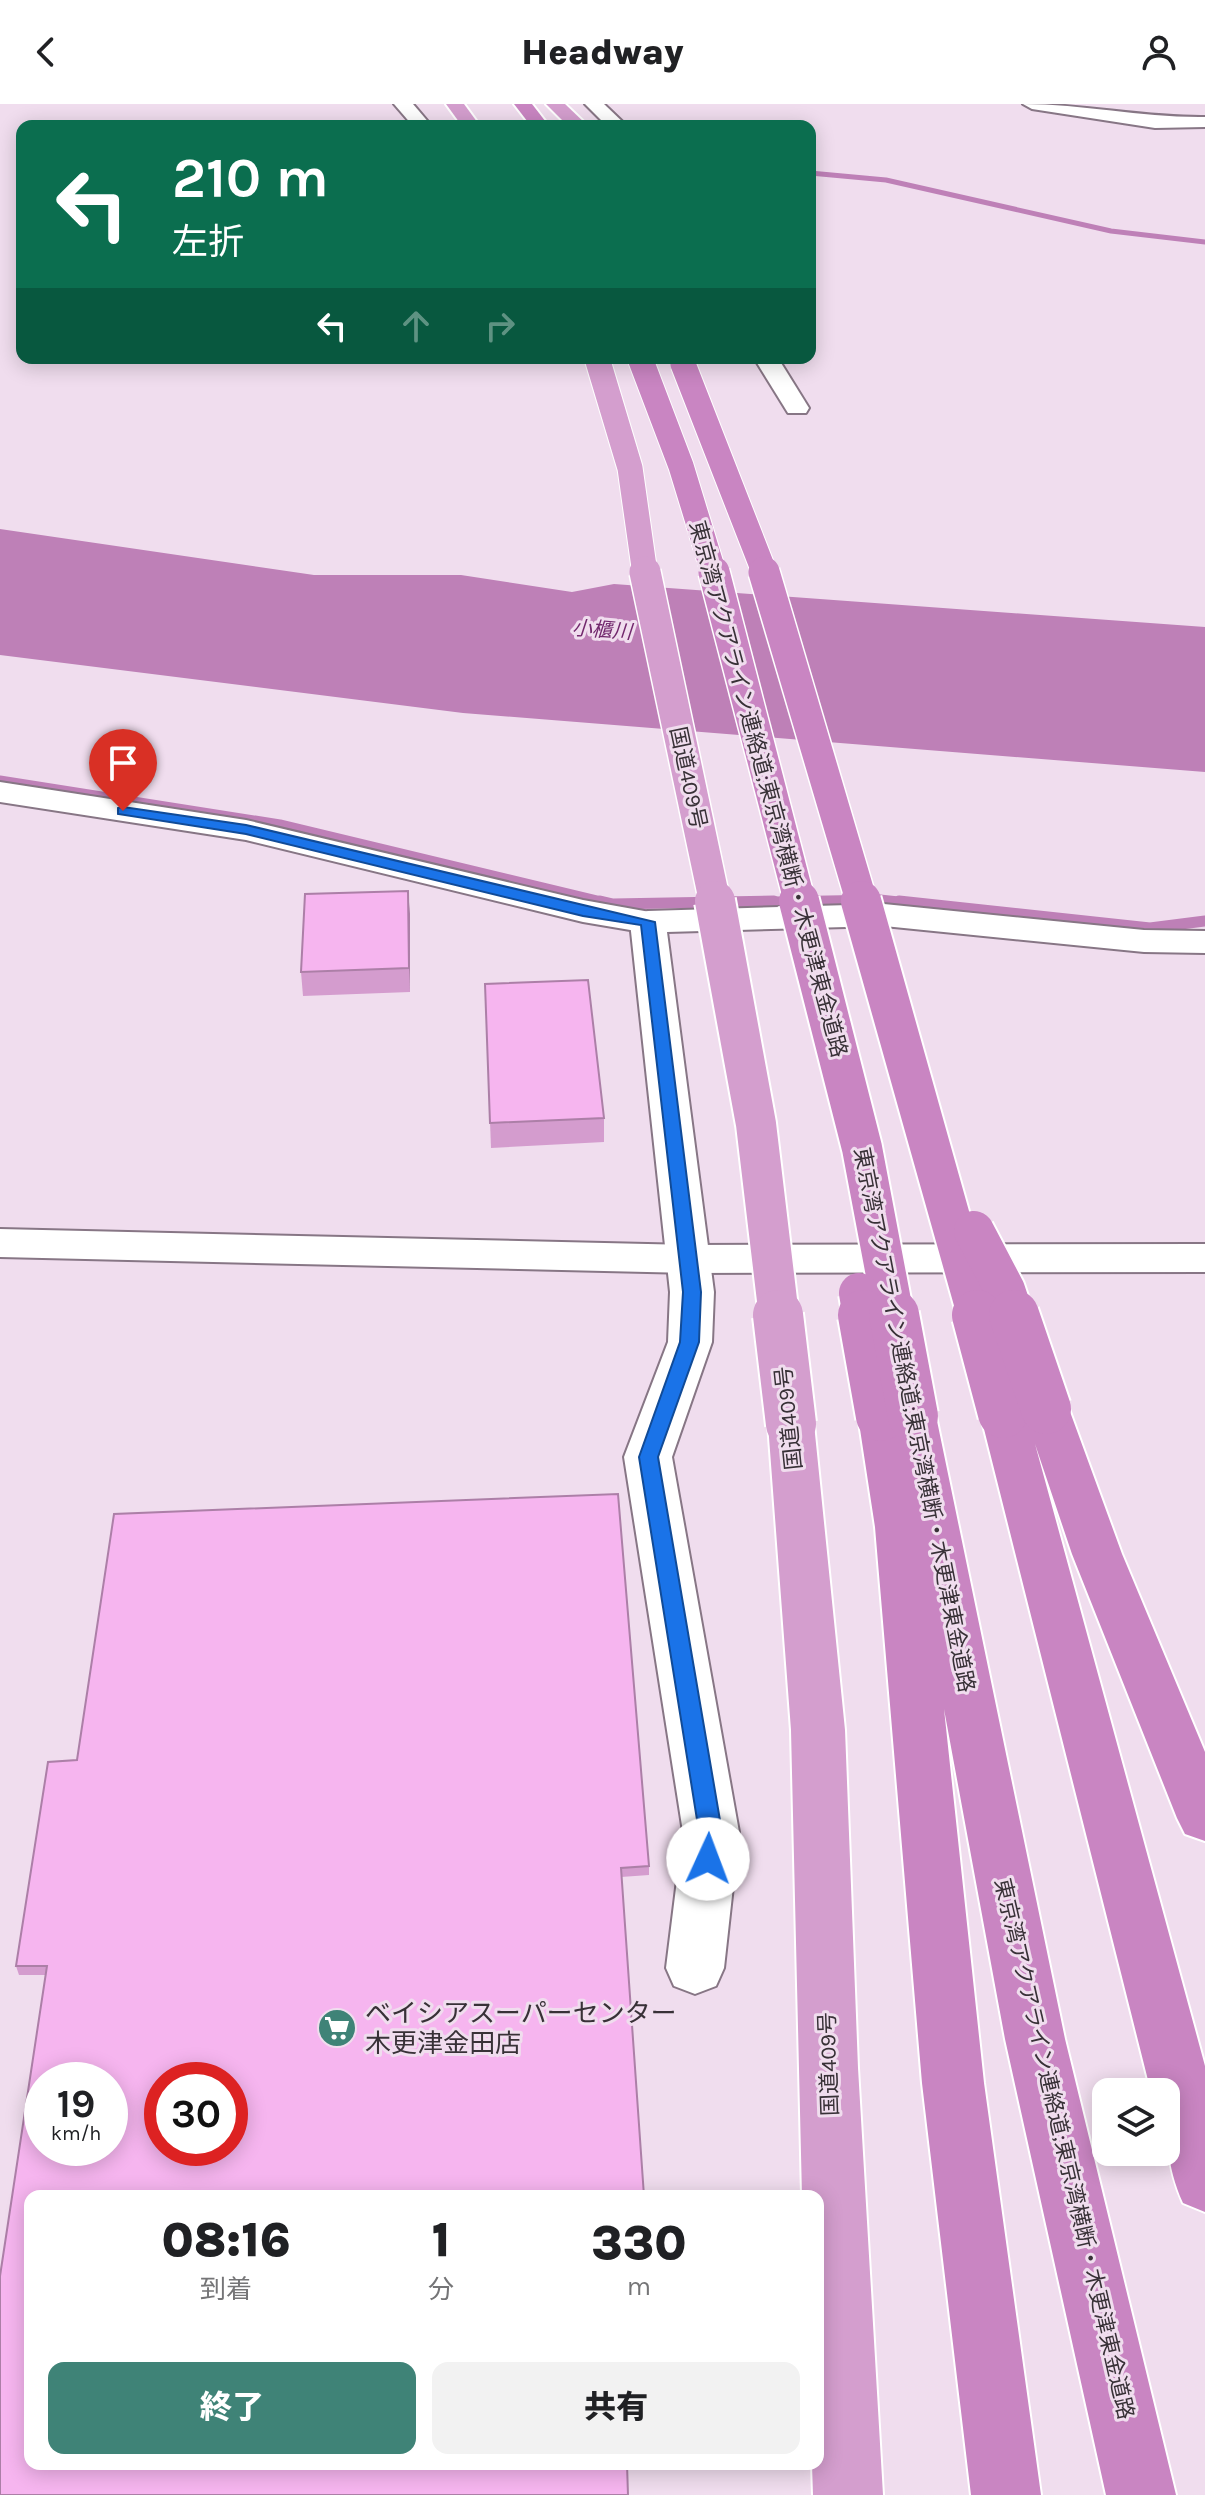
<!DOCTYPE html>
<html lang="ja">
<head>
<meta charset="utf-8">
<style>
  :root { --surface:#fff; --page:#f2f2f2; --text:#202124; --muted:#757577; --accent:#3f8377 }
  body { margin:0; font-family:Karla,"Noto Sans JP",sans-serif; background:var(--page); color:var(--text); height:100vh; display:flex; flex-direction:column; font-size:30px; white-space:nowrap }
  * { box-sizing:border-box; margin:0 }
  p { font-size:26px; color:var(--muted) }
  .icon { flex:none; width:44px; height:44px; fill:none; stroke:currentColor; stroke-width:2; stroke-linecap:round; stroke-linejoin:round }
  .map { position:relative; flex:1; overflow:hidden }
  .sheet { position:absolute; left:24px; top:2086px; width:800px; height:280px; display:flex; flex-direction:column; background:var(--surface); border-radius:16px; box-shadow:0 4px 20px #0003 }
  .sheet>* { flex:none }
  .hud { position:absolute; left:16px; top:16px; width:800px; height:244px; border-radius:16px; box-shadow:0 4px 20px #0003; background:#0b6e4f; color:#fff; overflow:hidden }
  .controls { position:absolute; left:1092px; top:1974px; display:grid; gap:16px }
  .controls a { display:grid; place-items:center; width:88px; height:88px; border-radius:16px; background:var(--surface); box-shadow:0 4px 20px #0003; font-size:40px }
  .speed { position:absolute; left:24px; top:1958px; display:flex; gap:16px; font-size:40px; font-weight:700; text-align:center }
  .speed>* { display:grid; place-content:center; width:104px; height:104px; border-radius:50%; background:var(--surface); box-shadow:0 4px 20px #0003; line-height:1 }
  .speed small { font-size:20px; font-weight:400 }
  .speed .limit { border:12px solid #d22; background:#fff; color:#111 }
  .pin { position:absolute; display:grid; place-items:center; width:68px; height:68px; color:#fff; margin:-82px -34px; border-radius:50% 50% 50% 0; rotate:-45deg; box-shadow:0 0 8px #0007 }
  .pin .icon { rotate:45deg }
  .me { position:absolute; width:88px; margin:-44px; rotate:2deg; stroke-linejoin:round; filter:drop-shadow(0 0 6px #0008) }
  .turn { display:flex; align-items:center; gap:28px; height:168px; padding:0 24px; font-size:36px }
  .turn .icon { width:104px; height:104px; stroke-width:2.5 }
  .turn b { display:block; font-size:56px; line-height:68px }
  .lanes { display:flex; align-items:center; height:76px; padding:0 24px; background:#0003; justify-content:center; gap:40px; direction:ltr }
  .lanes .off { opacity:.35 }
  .eta { display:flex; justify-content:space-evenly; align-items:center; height:136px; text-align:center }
  .eta b { font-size:48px; font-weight:800; line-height:56px }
  .cta { display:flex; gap:16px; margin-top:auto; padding:16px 24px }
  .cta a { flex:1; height:92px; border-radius:16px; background:var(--accent); color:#fff; font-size:32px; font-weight:800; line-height:92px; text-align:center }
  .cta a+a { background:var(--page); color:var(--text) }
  header { display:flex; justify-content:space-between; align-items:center; height:104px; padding:0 24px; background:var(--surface); font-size:36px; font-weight:800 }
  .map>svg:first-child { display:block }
  .water { fill:#be80b7 }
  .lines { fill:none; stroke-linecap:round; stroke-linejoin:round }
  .stream-far2 { stroke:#be80b7; stroke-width:5 }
  .stream-far1 { stroke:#be80b7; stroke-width:9 }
  .stream { stroke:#be80b7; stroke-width:11 }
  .minor-casing { stroke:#877685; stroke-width:4 }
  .tertiary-casing { stroke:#877685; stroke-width:4 }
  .trunk-casing { stroke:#fff; stroke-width:4 }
  .motorway-casing { stroke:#fff; stroke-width:4 }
  .minor { fill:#fff; fill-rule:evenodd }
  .tertiary { fill:#fff; fill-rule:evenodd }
  .trunk { fill:#d49ece; fill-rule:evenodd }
  .motorway { fill:#c985c2; fill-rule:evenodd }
  .trunk-bridge-far3-casing { stroke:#fff; stroke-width:27; stroke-linecap:butt }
  .trunk-bridge-far2-casing { stroke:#fff; stroke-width:34; stroke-linecap:butt }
  .trunk-bridge-far1-casing { stroke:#fff; stroke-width:44; stroke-linecap:butt }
  .trunk-bridge-casing { stroke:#fff; stroke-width:54; stroke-linecap:butt }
  .motorway-bridge-far3-casing { stroke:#fff; stroke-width:27; stroke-linecap:butt }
  .motorway-bridge-far2-casing { stroke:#fff; stroke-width:34; stroke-linecap:butt }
  .motorway-bridge-far1-casing { stroke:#fff; stroke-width:44; stroke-linecap:butt }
  .motorway-bridge-casing { stroke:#fff; stroke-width:54; stroke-linecap:butt }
  .trunk-bridge-far3 { stroke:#d49ece; stroke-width:25 }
  .trunk-bridge-far2 { stroke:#d49ece; stroke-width:31 }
  .trunk-bridge-far1 { stroke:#d49ece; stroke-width:40 }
  .trunk-bridge { stroke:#d49ece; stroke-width:50 }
  .motorway-bridge-far3 { stroke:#c985c2; stroke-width:25 }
  .motorway-bridge-far2 { stroke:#c985c2; stroke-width:31 }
  .motorway-bridge-far1 { stroke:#c985c2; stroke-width:40 }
  .motorway-bridge { stroke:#c985c2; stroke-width:50 }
  .wall { fill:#d49cce }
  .shaded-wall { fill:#ac7fa7 }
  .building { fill:#f6b5ef; stroke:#ac7fa7; stroke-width:2; fill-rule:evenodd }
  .route { fill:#1a73e8; stroke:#114b97; stroke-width:2 }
  .labels { text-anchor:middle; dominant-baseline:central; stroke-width:6; stroke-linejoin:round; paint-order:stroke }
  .far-water-label { font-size:20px; font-style:italic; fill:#72286d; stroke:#f0ddee }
  .street-label { font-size:22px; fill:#383137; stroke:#f0ddee }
  .near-poi-label { font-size:26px; fill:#383137; stroke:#f0ddee; text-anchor:start }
</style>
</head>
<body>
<header><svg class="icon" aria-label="back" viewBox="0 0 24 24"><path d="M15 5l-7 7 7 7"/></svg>Headway<svg class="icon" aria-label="person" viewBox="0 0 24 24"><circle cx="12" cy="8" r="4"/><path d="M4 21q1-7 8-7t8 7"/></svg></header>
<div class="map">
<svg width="1205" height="2391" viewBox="0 0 1205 2391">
  <rect width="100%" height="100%" fill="#f0ddee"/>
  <!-- water -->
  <polygon class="water" points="0,425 314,471 461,471 572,488 614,480 1205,523 1205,668 463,609 0,551"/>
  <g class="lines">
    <!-- stream-far2 -->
    <polyline class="stream-far2" points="810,69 886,76 1111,127 1205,138"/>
    <!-- stream-far1 -->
    <g class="stream-far1">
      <polyline points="0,676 280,720 609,799"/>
      <polyline points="667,799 880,795 917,799"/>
    </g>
    <!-- stream -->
    <g class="stream">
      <polyline points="600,797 613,800 774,797"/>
      <polyline points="899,797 1150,824 1205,817"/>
    </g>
    <!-- minor casing -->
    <g class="minor-casing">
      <g id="minor">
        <polygon points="394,0 413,0 430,20 413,22"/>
        <polygon points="585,0 604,0 627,22 607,22"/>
        <path d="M1023 0C1085 0 1144 14 1205 13V23L1155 24 1032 5Z"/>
        <polygon points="754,254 778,254 809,304 806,309 788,309"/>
        <polygon points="884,800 1144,826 1205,827 1205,849 1144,848 884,822 667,828 714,1188 712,1238 672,1353 739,1728 724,1864 716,1882 695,1890 674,1882 666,1864 683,1728 624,1353 668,1238 670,1188 630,818 635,810 648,807"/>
      </g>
    </g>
    <!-- tertiary casing -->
    <g class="tertiary-casing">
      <g id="tertiary">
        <polygon points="0,678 246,716 583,796 661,810 666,818 661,826 648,829 583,818 246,736 0,698"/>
        <polygon points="0,1125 690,1141 1205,1140 1205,1168 690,1169 0,1153"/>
      </g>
    </g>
    <!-- trunk casing -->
    <g class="trunk-casing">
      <g id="trunk">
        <polygon points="446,0 464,0 480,22 462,22"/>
        <polygon points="546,0 565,0 588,22 568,22"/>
        <polygon points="791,1304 808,1308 814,1320 845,1626 858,1964 883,2391 813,2391 812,2360 818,2360 818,2092 802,2092 791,1626 768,1320 774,1308"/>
      </g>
    </g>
    <!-- motorway casing -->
    <g class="motorway-casing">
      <g id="motorway">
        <polygon points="514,0 532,0 549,22 531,22"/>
        <path d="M1046 1289 1062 1294 1069 1305 1122 1450 1205 1648V1737L1185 1730 1177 1714 1072 1450 1035 1340 1205 1962V2108L1183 2099C1166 2061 1166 2029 1166 1988H1151L980 1309 987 1298 1003 1293 1019 1298 1023 1304 1030 1294Z"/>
        <path d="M881 1296C898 1301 912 1296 929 1301L936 1312 1065 1935 1176 2391H1106L1005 1935 944 1605 984 1979 1041 2391H971L922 1979 875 1423 858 1312 865 1301Z"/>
      </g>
    </g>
    <!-- minor -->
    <use href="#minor" class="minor"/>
    <!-- tertiary -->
    <use href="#tertiary" class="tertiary"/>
    <!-- trunk -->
    <use href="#trunk" class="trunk"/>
    <!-- motorway -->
    <use href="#motorway" class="motorway"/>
    <!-- trunk-bridge-far3 casing -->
    <g class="trunk-bridge-far3-casing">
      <polyline id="trunk-bridge-far3" points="597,254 630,364 645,470"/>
    </g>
    <!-- trunk-bridge-far2 casing -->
    <g class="trunk-bridge-far2-casing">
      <polyline id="trunk-bridge-far2" points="645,468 715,799"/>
    </g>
    <!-- trunk-bridge-far1 casing -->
    <g class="trunk-bridge-far1-casing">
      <polyline id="trunk-bridge-far1" points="715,797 756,1020 779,1213"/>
    </g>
    <!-- trunk-bridge casing -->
    <g class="trunk-bridge-casing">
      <polyline id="trunk-bridge" points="778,1211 791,1320"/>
    </g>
    <!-- motorway-bridge-far3 casing -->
    <g class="motorway-bridge-far3-casing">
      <g id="motorway-bridge-far3">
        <polyline points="640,254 681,362 714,470"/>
        <polyline points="683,260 765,470"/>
      </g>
    </g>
    <!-- motorway-bridge-far2 casing -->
    <g class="motorway-bridge-far2-casing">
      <g id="motorway-bridge-far2">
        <polyline points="714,468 800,799"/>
        <polyline points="764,468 862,799"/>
      </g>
    </g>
    <!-- motorway-bridge-far1 casing -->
    <g class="motorway-bridge-far1-casing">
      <g id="motorway-bridge-far1">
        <polyline points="799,797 862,1044 894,1213"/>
        <polyline points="861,797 978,1213"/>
        <polyline points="974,1127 1005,1186 1014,1213"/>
        <polyline points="859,1189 863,1213"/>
      </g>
    </g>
    <!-- motorway-bridge casing -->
    <g class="motorway-bridge-casing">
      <g id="motorway-bridge">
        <polyline points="863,1211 881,1312"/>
        <polyline points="894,1211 913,1312"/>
        <polyline points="977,1211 1003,1309"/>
        <polyline points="1014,1211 1046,1305"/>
      </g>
    </g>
    <!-- trunk-bridge-far3 -->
    <use href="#trunk-bridge-far3" class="trunk-bridge-far3"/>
    <!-- trunk-bridge-far2 -->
    <use href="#trunk-bridge-far2" class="trunk-bridge-far2"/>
    <!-- trunk-bridge-far1 -->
    <use href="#trunk-bridge-far1" class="trunk-bridge-far1"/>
    <!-- trunk-bridge -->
    <use href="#trunk-bridge" class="trunk-bridge"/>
    <!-- motorway-bridge-far3 -->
    <use href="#motorway-bridge-far3" class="motorway-bridge-far3"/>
    <!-- motorway-bridge-far2 -->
    <use href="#motorway-bridge-far2" class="motorway-bridge-far2"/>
    <!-- motorway-bridge-far1 -->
    <use href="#motorway-bridge-far1" class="motorway-bridge-far1"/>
    <!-- motorway-bridge -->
    <use href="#motorway-bridge" class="motorway-bridge"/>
  </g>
  <!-- wall -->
  <g class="wall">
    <polygon points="408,787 410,888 303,892 301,868"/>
    <polygon points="485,880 604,1014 604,1038 491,1044"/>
    <polygon points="77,1656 649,1762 649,1771 621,1773 46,1871 19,1871 16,1862"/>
  </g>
  <!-- shaded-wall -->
  <polygon class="shaded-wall" points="408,787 410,810 410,888 409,864"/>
  <!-- building -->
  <g class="building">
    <polygon points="408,787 409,864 301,868 305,790"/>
    <polygon points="588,876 604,1014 490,1019 485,880"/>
    <path d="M618 1390 649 1762 621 1764 644 2092H30V2360H627L628 2391H0V2172L47 1862H16L48 1658 77 1656 114 1410ZM42 1976H110V2044H42ZM162 1976H230V2044H162Z"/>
  </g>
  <!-- route -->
  <polygon class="route" points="123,703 246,721 655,818 701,1188 699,1238 658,1353 722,1728 716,1762 708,1765 699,1762 696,1755 699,1728 639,1353 680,1238 683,1188 641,821 583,812 246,730 118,710 118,704"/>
  <!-- icons -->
  <defs>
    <g id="supermarket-disc" transform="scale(2)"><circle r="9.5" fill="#3f8377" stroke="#f0ddee"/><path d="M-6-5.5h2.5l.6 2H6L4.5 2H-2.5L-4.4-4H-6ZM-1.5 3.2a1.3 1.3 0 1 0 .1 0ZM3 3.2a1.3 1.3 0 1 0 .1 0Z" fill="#fff"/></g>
  </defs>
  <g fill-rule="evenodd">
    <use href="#supermarket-disc" x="337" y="1924"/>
  </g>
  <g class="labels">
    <!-- far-water labels -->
    <g class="far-water-label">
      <text transform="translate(602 526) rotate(4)">小櫃川</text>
    </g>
    <!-- street labels -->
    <g class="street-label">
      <text transform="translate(688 674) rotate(78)">国道409号</text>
      <text transform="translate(768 685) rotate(75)">東京湾アクアライン連絡道;東京湾横断・木更津東金道路</text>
      <text transform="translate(789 1314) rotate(-96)">国道409号</text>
      <text transform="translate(914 1316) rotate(79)">東京湾アクアライン連絡道;東京湾横断・木更津東金道路</text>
      <text transform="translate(829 1960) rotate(-92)">国道409号</text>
      <text transform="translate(1064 2045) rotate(77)">東京湾アクアライン連絡道;東京湾横断・木更津東金道路</text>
    </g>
    <!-- near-poi labels -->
    <g class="near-poi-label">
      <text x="365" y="1909">ベイシアスーパーセンター<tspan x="365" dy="30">木更津金田店</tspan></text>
    </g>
  </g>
</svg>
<div class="controls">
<a><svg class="icon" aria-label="layers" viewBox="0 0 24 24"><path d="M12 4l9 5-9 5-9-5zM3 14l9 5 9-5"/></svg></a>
</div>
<div class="speed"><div>19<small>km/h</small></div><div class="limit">30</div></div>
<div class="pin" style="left:123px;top:707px;background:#d93025"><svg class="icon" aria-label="arrive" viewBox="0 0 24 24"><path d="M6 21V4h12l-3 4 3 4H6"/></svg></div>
<svg class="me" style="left:708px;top:1755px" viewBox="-20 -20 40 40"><circle r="19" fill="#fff"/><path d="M0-13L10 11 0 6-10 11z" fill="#1a73e8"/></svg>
<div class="hud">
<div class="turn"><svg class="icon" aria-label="left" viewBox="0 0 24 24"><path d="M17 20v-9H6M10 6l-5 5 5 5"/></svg><div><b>210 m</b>左折</div></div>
<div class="lanes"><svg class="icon" aria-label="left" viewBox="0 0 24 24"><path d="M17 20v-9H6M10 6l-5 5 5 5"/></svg><svg class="icon off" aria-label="ahead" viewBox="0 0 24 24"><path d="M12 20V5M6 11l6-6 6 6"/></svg><svg class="icon off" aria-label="right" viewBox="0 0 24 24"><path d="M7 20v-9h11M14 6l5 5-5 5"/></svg></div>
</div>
<section class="sheet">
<div class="eta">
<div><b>08:16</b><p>到着</p></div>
<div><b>1</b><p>分</p></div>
<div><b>330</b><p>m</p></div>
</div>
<div class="cta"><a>終了</a><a>共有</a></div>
</section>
</div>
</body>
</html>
